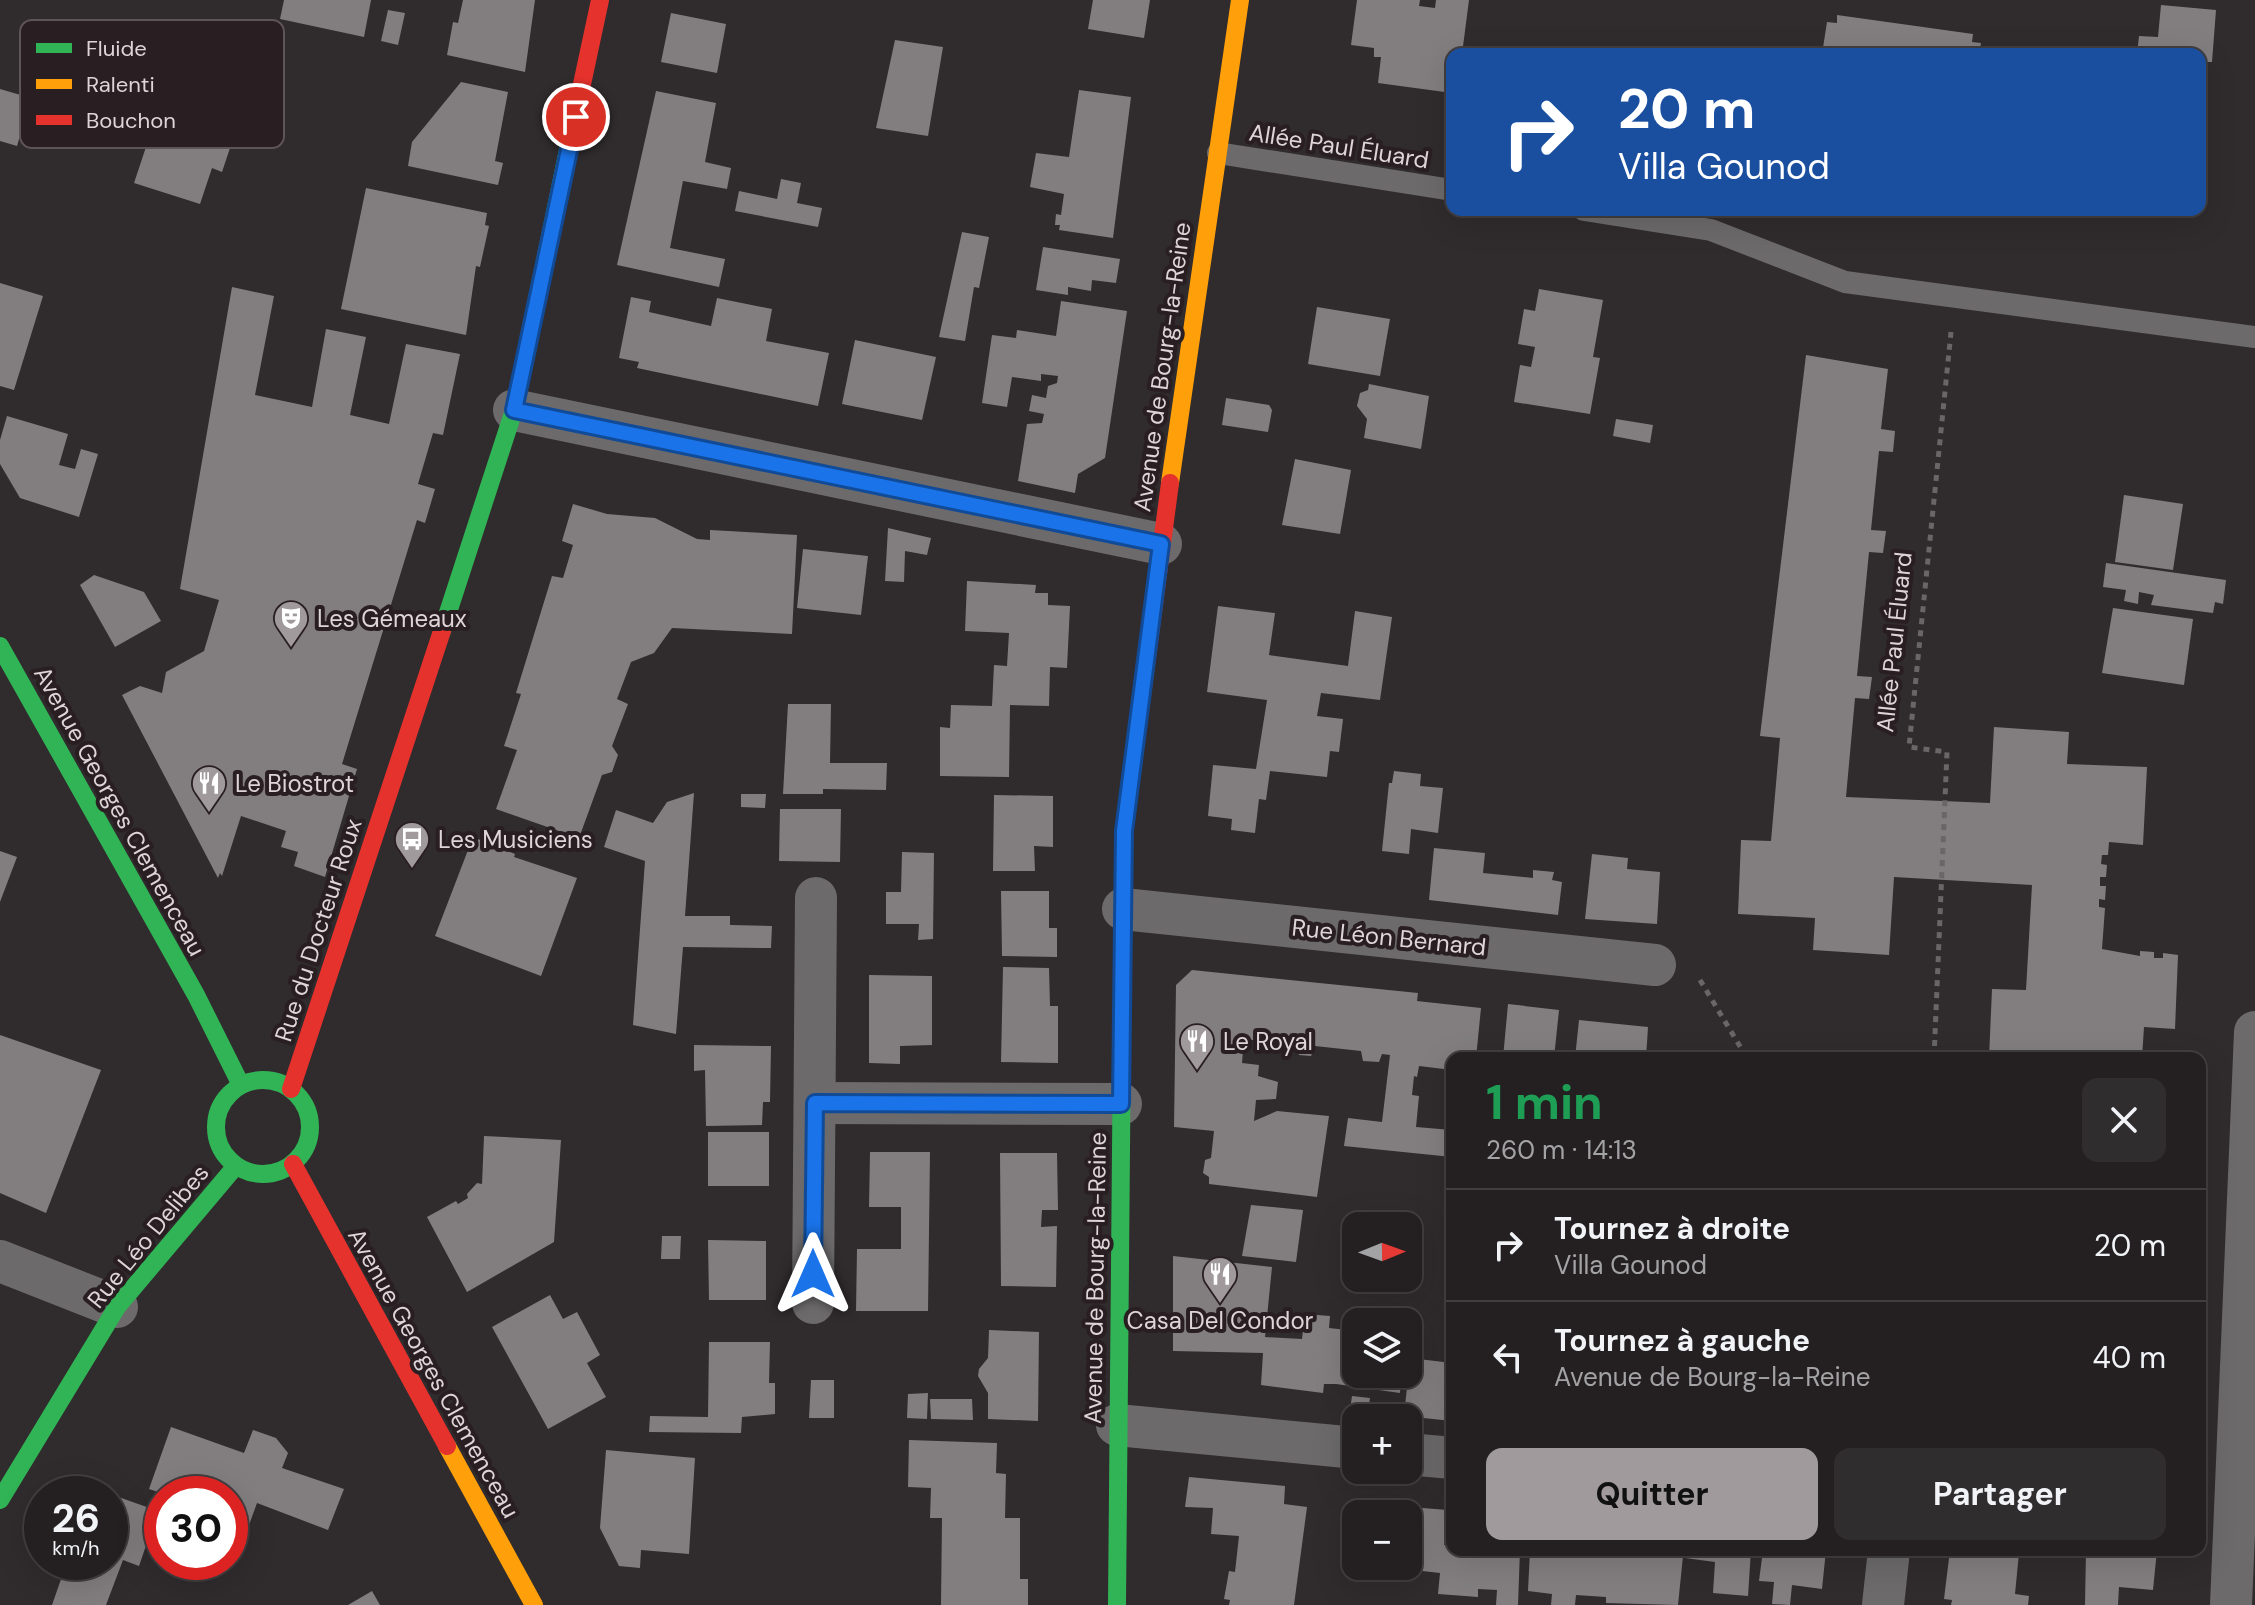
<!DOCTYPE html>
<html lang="fr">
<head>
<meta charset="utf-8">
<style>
  :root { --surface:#242022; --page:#302d2f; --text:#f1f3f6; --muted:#a3a3a5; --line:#413e40; --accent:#a09a9c }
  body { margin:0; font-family:"DM Sans",sans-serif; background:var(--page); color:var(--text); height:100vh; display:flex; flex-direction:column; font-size:30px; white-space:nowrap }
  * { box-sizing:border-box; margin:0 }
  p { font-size:26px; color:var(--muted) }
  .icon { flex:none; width:44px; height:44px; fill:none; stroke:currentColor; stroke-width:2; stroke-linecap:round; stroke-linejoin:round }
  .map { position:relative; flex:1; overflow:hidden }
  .sheet { position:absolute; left:1446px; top:1052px; width:760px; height:504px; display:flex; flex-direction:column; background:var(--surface); border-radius:16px; box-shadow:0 8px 32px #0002,0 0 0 2px var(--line) }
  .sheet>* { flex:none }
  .guide { position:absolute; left:1446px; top:48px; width:760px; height:168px; border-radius:16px; box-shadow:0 8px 32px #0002,0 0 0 2px var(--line); background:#1a4fa0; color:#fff; overflow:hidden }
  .needle { width:52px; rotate:89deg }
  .buttons { position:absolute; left:1342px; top:1212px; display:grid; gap:16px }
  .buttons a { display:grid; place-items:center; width:80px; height:80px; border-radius:16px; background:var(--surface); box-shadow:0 8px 32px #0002,0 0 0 2px var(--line); font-size:40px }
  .speed { position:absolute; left:24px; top:1476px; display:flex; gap:16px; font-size:40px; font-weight:700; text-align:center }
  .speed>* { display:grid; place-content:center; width:104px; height:104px; border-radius:50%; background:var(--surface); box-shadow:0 8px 32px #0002,0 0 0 2px var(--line); line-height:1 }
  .speed small { font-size:20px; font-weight:400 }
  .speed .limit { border:12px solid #d22; background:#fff; color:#111 }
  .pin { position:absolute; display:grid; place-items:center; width:68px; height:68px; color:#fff; margin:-34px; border:4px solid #fff; border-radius:50%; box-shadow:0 2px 8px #0007 }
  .me { position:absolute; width:88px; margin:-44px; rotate:0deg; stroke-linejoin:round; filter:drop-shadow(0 0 6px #0008) }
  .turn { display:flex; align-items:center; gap:28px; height:168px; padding:0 40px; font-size:36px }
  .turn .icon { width:104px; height:104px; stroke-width:2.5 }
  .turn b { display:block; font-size:56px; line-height:68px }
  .round { display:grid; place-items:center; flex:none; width:84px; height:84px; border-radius:16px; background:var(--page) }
  .headline { display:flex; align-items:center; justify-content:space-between; height:136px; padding:0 40px }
  h1 { font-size:48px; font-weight:700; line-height:60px; color:#1e9e55 }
  .button { display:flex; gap:16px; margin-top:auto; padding:16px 40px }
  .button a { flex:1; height:92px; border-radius:16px; background:var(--accent); color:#111; font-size:32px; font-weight:700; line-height:92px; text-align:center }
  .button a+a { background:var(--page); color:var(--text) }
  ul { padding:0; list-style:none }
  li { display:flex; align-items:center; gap:24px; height:112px; padding:0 40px; border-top:2px solid var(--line) }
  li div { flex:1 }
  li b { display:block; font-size:30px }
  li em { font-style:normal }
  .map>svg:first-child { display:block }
  .building { fill:#827e80 }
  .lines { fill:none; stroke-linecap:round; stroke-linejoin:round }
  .path { stroke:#686666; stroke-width:5; stroke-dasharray:6 6; stroke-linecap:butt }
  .lane { stroke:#6c6a6b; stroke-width:22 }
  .street { stroke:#6c6a6b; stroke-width:42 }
  .fast { stroke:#30b455; stroke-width:18 }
  .slow { stroke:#ff9f0a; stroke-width:18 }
  .jam { stroke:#e5322d; stroke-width:18 }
  .route-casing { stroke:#114b97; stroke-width:20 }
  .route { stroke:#1a73e8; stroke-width:14 }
  .labels { text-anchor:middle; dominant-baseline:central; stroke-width:8; stroke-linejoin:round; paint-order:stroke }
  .street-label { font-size:24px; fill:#ddd5d7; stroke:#291e22 }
  .poi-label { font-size:24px; fill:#ddd5d7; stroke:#291e22; text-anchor:start }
  .key { fill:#291e22; stroke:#5f5558; stroke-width:2 }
  .key-label { font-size:22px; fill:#ddd5d7 }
</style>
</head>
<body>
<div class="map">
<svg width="2255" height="1605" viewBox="0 0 2255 1605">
  <rect width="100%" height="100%" fill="#302b2d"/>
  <!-- building -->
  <g class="building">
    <polygon points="284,0 371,0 364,37 280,19"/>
    <polygon points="463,0 535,0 525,72 447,55 453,22 458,23"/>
    <polygon points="1093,0 1150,0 1144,38 1088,29"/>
    <polygon points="1357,0 1420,0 1419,6 1435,8 1436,0 1469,0 1462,54 1452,54 1452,93 1378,83 1381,57 1374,57 1374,48 1351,45"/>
    <polygon points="2161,5 2216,10 2212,62 2207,62 2204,103 2200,103 2200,54 2137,54 2139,36 2158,37"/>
    <polygon points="388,10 405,13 398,45 381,41"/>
    <polygon points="671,13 726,24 717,73 661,62"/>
    <polygon points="1837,15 1973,34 1972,42 1981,43 1979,54 1822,54 1827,22 1837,23"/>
    <polygon points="895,40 943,47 928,136 876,128"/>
    <polygon points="461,82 508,92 495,161 503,163 498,185 408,166 412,142"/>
    <polygon points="0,89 31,98 17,146 0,141"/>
    <polygon points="1079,90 1131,97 1113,238 1059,230 1060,225 1055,225 1056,214 1061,215 1064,194 1030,187 1036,153 1069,157"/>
    <polygon points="656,91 716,103 705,162 731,168 727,189 683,181 670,248 725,259 719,287 617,265"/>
    <polygon points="154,123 175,130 186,124 233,139 222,172 212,168 200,204 134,183"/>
    <polygon points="781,179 801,183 797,203 822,208 818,227 735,211 739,191 777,199"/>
    <polygon points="366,188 487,213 485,225 489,226 480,267 476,266 466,335 341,309"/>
    <polygon points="962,232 989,237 979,288 974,287 965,341 939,337"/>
    <polygon points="1043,247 1120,259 1116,283 1092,280 1091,291 1068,287 1068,295 1036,290"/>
    <polygon points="0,283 43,296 14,390 0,386"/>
    <polygon points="232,287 274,296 255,395 312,407 326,329 366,337 350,415 389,424 406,344 460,354 443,435 433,433 418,484 435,489 425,523 417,520 342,764 357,769 325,877 294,866 298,852 281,847 286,831 241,816 222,876 220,873 218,878 122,695 140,686 162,693 166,672 204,651 219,600 180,589"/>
    <polygon points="1539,289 1603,300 1593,357 1600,358 1590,414 1514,402 1520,365 1531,367 1535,347 1518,344 1524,309 1535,311"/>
    <polygon points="631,297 651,301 649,312 711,326 717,298 772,309 766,341 829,353 818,406 637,368 639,362 619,358"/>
    <polygon points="1061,301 1127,311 1105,458 1078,474 1075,493 1018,481 1027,424 1042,423 1044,414 1029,411 1032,395 1046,398 1048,386 1057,383 1058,376 1041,374 1041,381 1012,377 1007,407 982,403 992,335 1016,338 1017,330 1056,336"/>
    <polygon points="1317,307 1390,319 1380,376 1308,364"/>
    <polygon points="855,340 936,357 922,420 842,404"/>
    <polygon points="1806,355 1888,369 1881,429 1895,431 1893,452 1879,451 1871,530 1886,531 1883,553 1869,552 1857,676 1872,677 1869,699 1855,698 1846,797 1990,803 1994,727 2069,732 2067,764 2147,767 2143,845 2109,842 2108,855 2102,855 2101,864 2107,865 2106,877 2100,877 2100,886 2106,886 2105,900 2099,899 2099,907 2105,908 2102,949 2140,956 2140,951 2154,952 2154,958 2163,958 2163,953 2178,955 2175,1029 2144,1027 2142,1058 1989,1058 1992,989 2026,990 2032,885 1894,877 1889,955 1813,950 1815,918 1738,914 1741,840 1771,841 1780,738 1760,736"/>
    <polygon points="1369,384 1429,396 1421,449 1364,438 1367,419 1357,406 1360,393 1368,390"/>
    <polygon points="1226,398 1269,405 1272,410 1268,432 1222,425"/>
    <polygon points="7,416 68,434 59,465 75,469 81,449 98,454 79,517 20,498 0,464 0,440"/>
    <polygon points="1616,419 1653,425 1650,443 1613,436"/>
    <polygon points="1295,459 1351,470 1340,534 1282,525"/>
    <polygon points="2124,495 2183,504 2173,570 2115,562"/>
    <polygon points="573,504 607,514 655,518 697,539 710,540 710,530 797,535 792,634 672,628 654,653 631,662 617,699 628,704 612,746 618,755 612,772 602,775 579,838 496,809 517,750 504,746 521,694 516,693 552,576 563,578 573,545 562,541"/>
    <polygon points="888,528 931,538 927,555 905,551 904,582 885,581"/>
    <polygon points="803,549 868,556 861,615 797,608"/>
    <polygon points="2106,563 2226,580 2223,604 2215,602 2213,613 2151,605 2154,595 2139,592 2138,604 2124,601 2126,590 2103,587"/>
    <polygon points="94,575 144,592 161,621 115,647 80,585"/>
    <polygon points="967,581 1036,585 1035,593 1048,593 1048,605 1070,606 1067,668 1050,667 1049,706 1010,705 1009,777 940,776 940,727 950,728 951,705 992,706 994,665 1007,666 1009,633 965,631"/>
    <polygon points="1218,606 1275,613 1269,655 1348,666 1355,611 1392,617 1380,700 1321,693 1317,716 1343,719 1339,752 1330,751 1327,777 1270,771 1266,800 1259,799 1255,833 1231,830 1232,819 1208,816 1213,765 1256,769 1267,700 1207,692"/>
    <polygon points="2113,608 2193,619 2184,685 2102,673"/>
    <polygon points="788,704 831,704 830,763 887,763 886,790 823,789 823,794 783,794"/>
    <polygon points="1394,771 1421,774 1420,786 1443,788 1438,833 1411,829 1409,854 1382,851 1389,783 1392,783"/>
    <polygon points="694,793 685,916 730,916 730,925 772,926 771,948 683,947 676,1034 633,1025 645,861 604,847 616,810 653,823 667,802"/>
    <polygon points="741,794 766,794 765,808 741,807"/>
    <polygon points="994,795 1053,796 1053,847 1034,846 1035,871 993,871"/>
    <polygon points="780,809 841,809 840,862 779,861"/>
    <polygon points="473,837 515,854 514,857 577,878 541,976 435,936"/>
    <polygon points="1434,848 1485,853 1483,873 1533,878 1533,870 1554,872 1552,880 1562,882 1558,915 1429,900"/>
    <polygon points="0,851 17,857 0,902"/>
    <polygon points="902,852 934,853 933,939 918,940 919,924 886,924 886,892 901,892"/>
    <polygon points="1592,854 1628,858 1627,869 1660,872 1657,924 1585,919"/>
    <polygon points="1001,891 1049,891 1049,928 1057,928 1057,957 1002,956"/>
    <polygon points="1003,967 1049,968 1050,1006 1058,1006 1058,1063 1001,1062"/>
    <polygon points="1192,970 1418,993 1417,1001 1481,1008 1476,1058 1452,1058 1452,1070 1419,1066 1417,1077 1414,1076 1412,1095 1419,1096 1416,1127 1452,1130 1452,1157 1344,1146 1348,1118 1382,1122 1390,1055 1382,1054 1379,1062 1363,1061 1361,1051 1315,1046 1311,1056 1299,1055 1297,1045 1244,1039 1242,1063 1259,1065 1258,1076 1278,1082 1276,1099 1256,1100 1254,1121 1277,1111 1329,1116 1317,1197 1209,1184 1209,1177 1203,1173 1205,1160 1211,1158 1214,1131 1174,1127 1176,985"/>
    <polygon points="869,975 932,976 932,1045 900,1046 900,1064 869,1063"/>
    <polygon points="1508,1004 1559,1010 1554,1058 1503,1058"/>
    <polygon points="1579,1020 1648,1027 1646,1058 1575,1058"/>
    <polygon points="0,1035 101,1070 46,1213 0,1193"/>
    <polygon points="694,1045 771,1046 770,1102 763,1102 762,1125 706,1126 705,1070 694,1071"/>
    <rect x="708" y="1132" width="61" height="54"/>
    <polygon points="484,1136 561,1140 554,1242 467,1292 427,1217 456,1201 458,1204 468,1198 467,1194 477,1183 482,1184"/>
    <polygon points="870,1152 930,1152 928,1311 856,1311 857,1249 901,1249 901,1207 869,1207"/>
    <polygon points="1000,1153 1057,1153 1058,1210 1042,1210 1041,1227 1057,1226 1056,1287 1001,1286"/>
    <polygon points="1251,1205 1303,1210 1296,1262 1242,1256"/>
    <polygon points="662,1236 681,1236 680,1259 661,1259"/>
    <polygon points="708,1240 766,1241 766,1300 709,1300"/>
    <polygon points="1173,1256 1272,1267 1265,1337 1302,1339 1305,1314 1330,1316 1329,1328 1356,1331 1356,1374 1401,1374 1400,1393 1336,1384 1324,1384 1323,1393 1261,1385 1263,1353 1173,1351"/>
    <polygon points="550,1295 563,1319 577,1312 600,1355 587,1363 606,1397 548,1429 492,1327"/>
    <polygon points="989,1330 1039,1332 1038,1421 988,1419 988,1393 978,1376 979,1369 988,1358"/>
    <polygon points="709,1342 770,1342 769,1383 775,1383 775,1414 742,1417 741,1433 649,1432 650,1416 708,1417"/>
    <polygon points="1410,1358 1452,1363 1452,1421 1404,1416"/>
    <polygon points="811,1380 834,1380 834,1418 809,1418"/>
    <polygon points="928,1393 927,1419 907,1418 908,1394"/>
    <polygon points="1352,1396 1370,1398 1368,1412 1350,1410"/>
    <polygon points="930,1399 972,1399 973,1420 931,1419"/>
    <polygon points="171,1427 244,1453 253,1430 276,1438 288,1453 282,1468 344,1489 328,1530 257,1503 249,1525 230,1518 230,1494 164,1494 149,1489"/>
    <polygon points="909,1440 997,1443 996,1473 1006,1474 1005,1518 1020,1518 1020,1579 1028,1579 1028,1605 941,1605 942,1518 930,1518 931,1488 908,1487"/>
    <polygon points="606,1450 695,1458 689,1554 641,1550 640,1568 619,1566 600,1528"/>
    <polygon points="1189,1477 1285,1486 1284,1504 1307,1507 1294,1605 1229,1605 1230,1600 1224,1599 1229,1571 1235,1572 1239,1536 1211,1534 1213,1508 1185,1507"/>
    <polygon points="110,1494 158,1511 139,1566 123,1560 106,1605 52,1605 67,1562 110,1562"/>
    <polygon points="1397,1506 1448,1510 1444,1545 1452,1545 1452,1550 1520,1550 1518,1605 1496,1605 1497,1590 1478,1589 1478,1597 1438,1594 1440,1573 1395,1568 1408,1566 1408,1514 1396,1514"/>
    <polygon points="1530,1550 1617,1550 1683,1556 1678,1605 1606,1603 1606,1597 1576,1595 1575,1605 1551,1605 1552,1594 1528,1591"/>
    <polygon points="1686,1550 1751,1550 1748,1596 1713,1593 1715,1562 1685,1558"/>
    <polygon points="1763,1550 1826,1550 1822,1589 1792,1585 1790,1605 1772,1604 1774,1582 1759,1581"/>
    <polygon points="1950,1550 2019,1553 2015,1594 2029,1596 2028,1605 1951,1605 1952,1600 1944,1599"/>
    <polygon points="2086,1550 2157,1550 2153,1590 2119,1587 2118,1605 2085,1605"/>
    <polygon points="372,1591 380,1605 348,1605"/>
  </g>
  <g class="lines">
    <!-- path -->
    <g class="path">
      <polyline points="1700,980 1747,1058"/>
      <polyline points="1934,1058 1947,752 1909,747 1951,332"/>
    </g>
    <!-- lane -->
    <g class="lane">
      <polyline points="1218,153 1452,190"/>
      <polyline points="1584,210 1711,230 1845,282 2255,337"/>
    </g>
    <!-- street -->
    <g class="street">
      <polyline points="514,410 1161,544"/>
      <polyline points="1123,909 1655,965"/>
      <polyline points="815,1103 1121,1104"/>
      <polyline points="0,1261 117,1307"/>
      <polyline points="813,1303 816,898"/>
      <polyline points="1117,1425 1356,1448"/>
      <polyline points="1408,1454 1452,1458"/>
      <polyline points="1883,1605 1889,1550"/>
      <polyline points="2231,1605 2255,1032"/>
    </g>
    <!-- fast -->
    <g class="fast">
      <polyline points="442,631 514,410 569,145"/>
      <polyline points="0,646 196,995 241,1085"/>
      <circle cx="263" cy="1127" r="47"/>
      <polyline points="0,1500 117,1307 235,1167"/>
      <polyline points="1117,1605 1122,1036"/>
    </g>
    <!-- slow -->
    <g class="slow">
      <polyline points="1170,483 1240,0"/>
      <polyline points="447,1446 534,1605"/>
    </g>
    <!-- jam -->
    <g class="jam">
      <polyline points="569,145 600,0"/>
      <polyline points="1122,1036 1124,831 1170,483"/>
      <polyline points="291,1089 442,631"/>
      <polyline points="293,1164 447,1446"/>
    </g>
  </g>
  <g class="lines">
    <!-- route casing -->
    <g class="route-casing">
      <polyline id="route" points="576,117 514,410 1161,544 1124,831 1121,1104 815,1103 813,1274"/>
    </g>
    <!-- route -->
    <use href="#route" class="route"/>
  </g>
  <!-- icons -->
  <defs>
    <g id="theatre-pin" transform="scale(1.8)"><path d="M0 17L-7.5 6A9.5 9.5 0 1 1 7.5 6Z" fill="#a09a9c" stroke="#291e22"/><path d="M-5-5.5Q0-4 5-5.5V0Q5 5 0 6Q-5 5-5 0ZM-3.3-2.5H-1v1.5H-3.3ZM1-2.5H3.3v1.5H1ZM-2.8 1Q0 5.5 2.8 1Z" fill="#fff"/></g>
    <g id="restaurant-pin" transform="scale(1.8)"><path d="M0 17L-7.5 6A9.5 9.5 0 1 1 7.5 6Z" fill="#a09a9c" stroke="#291e22"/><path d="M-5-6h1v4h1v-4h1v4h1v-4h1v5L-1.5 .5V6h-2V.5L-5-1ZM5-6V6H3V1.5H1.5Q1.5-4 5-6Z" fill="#fff"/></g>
    <g id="bus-pin" transform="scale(1.8)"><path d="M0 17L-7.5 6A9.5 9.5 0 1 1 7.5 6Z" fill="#a09a9c" stroke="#291e22"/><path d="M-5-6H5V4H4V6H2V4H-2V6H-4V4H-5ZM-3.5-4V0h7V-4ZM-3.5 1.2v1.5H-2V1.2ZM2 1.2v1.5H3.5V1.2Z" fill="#fff"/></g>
  </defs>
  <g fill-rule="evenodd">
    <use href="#theatre-pin" x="291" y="618"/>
    <use href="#restaurant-pin" x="209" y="783"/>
    <use href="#bus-pin" x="412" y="839"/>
    <use href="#restaurant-pin" x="1197" y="1041"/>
    <use href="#restaurant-pin" x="1220" y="1274"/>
  </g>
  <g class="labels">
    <!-- street labels -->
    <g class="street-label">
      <text transform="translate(1339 146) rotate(9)">Allée Paul Éluard</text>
      <text transform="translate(1162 367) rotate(-82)">Avenue de Bourg-la-Reine</text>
      <text transform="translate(1894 642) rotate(-84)">Allée Paul Éluard</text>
      <text transform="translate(120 811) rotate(61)">Avenue Georges Clemenceau</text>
      <text transform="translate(318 930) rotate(-72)">Rue du Docteur Roux</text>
      <text transform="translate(1389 937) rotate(6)">Rue Léon Bernard</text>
      <text transform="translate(148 1236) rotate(-51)">Rue Léo Delibes</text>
      <text transform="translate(1095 1278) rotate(-89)">Avenue de Bourg-la-Reine</text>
      <text transform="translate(434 1373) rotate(61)">Avenue Georges Clemenceau</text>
    </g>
    <!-- poi labels -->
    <g class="poi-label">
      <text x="317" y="618">Les Gémeaux</text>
      <text x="235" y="783">Le Biostrot</text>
      <text x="438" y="839">Les Musiciens</text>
      <text x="1223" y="1041">Le Royal</text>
      <text x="1220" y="1320" text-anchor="middle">Casa Del Condor</text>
    </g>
  </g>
  <!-- legend -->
  <rect x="20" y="20" width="264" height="128" rx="12" class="key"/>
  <rect x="36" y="43" width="36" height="10" fill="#30b455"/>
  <rect x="36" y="79" width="36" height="10" fill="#ff9f0a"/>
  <rect x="36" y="115" width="36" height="10" fill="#e5322d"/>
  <g class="key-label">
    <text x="86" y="56">Fluide</text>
    <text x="86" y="92">Ralenti</text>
    <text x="86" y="128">Bouchon</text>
  </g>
</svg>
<div class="buttons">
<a><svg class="needle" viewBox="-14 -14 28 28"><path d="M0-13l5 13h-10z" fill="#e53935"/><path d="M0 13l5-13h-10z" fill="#a3a3a5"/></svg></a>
<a><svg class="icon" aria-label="layers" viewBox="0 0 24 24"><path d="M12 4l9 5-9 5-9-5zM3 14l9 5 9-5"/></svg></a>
<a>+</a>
<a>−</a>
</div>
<div class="speed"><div>26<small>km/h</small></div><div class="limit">30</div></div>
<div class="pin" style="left:576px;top:117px;background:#d93025"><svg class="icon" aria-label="arrive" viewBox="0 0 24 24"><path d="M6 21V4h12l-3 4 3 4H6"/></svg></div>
<svg class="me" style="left:813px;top:1274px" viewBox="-20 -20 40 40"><path d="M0-17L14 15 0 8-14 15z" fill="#1a73e8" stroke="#fff" stroke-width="4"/></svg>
<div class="guide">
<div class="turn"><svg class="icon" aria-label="right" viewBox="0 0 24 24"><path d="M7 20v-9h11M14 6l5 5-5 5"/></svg><div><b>20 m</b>Villa Gounod</div></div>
</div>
<section class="sheet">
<div class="headline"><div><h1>1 min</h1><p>260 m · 14:13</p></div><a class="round"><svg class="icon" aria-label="close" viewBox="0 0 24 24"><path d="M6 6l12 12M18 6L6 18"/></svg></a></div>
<ul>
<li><svg class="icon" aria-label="right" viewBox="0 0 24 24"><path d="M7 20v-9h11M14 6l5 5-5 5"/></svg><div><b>Tournez à droite</b><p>Villa Gounod</p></div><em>20 m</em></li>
<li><svg class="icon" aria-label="left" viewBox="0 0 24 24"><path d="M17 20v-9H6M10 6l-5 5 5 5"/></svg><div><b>Tournez à gauche</b><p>Avenue de Bourg-la-Reine</p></div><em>40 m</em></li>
</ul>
<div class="button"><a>Quitter</a><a>Partager</a></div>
</section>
</div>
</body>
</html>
